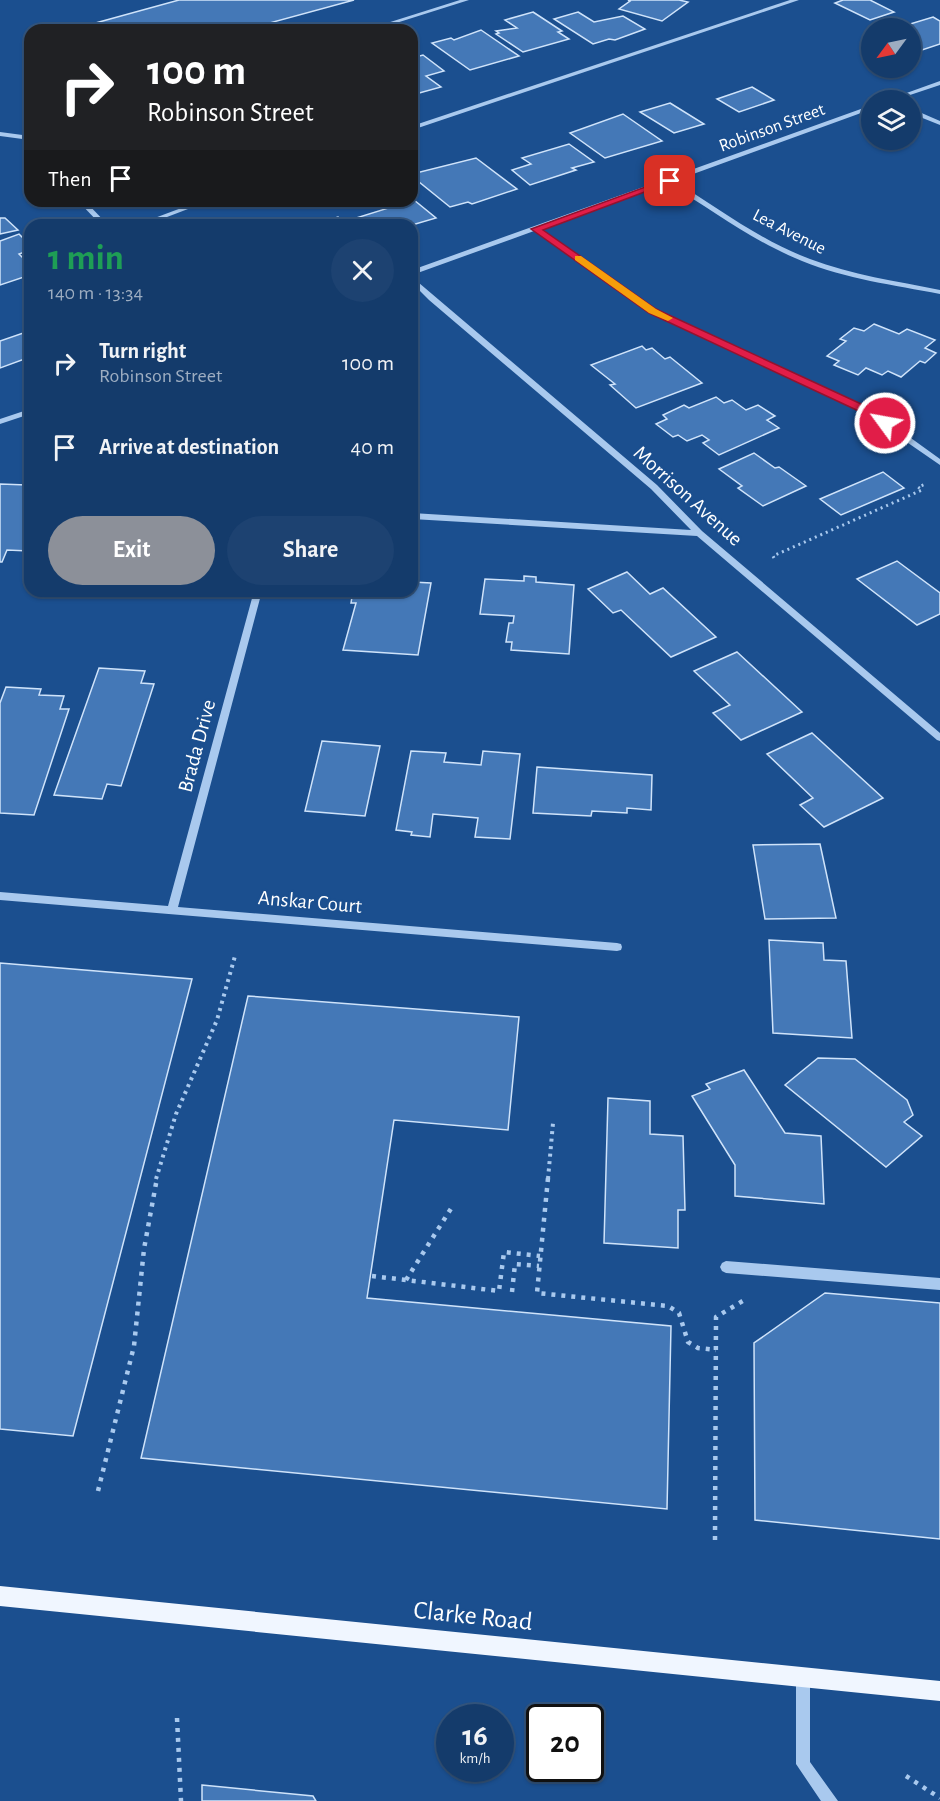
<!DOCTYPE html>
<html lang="en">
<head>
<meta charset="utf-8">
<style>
  :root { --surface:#143b6b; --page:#1d4271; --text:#f1f3f6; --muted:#9dadc1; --line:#33557e; --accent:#8c9099 }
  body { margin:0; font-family:"Alegreya Sans",sans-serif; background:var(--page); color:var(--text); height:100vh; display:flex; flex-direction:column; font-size:22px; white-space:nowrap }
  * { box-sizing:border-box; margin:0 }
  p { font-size:20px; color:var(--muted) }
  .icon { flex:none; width:33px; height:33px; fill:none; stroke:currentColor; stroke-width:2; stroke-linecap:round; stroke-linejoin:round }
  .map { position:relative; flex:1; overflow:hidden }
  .drawer { position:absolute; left:24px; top:219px; width:394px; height:378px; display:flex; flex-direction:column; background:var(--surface); border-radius:18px; box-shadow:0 2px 4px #0004,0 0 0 2px var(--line) }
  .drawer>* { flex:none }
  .top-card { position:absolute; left:24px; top:24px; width:394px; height:183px; border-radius:18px; box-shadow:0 2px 4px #0004,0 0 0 2px var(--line); background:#202124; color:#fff; overflow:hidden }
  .needle { width:39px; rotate:237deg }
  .tools { position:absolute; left:861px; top:18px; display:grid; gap:12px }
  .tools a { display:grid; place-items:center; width:60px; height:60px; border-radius:50%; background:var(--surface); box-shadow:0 2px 4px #0004,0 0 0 2px var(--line); font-size:30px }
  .speed { position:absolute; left:436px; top:1704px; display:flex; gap:12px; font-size:30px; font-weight:700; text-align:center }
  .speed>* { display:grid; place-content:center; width:78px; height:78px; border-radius:50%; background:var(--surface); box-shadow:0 2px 4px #0004,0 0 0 2px var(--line); line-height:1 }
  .speed small { font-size:15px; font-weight:400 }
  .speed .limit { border:3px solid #111; border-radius:9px; background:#fff; color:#111 }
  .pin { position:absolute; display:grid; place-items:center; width:51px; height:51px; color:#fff; margin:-26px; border-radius:12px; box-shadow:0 3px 9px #0006 }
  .me { position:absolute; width:66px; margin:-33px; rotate:302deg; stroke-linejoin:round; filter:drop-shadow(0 0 4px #0008) }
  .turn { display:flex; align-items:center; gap:21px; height:126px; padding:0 24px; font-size:27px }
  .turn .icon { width:78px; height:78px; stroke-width:2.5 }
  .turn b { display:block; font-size:42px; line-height:51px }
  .then { display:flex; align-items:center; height:57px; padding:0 24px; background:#0003; gap:12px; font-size:22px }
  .round { display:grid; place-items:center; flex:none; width:63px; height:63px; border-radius:32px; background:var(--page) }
  .overview { display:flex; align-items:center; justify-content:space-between; height:102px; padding:0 24px }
  h1 { font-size:36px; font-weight:600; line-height:45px; color:#1e9e55 }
  .action { display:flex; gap:12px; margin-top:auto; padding:12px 24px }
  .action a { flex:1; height:69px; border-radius:36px; background:var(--accent); color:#fff; font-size:24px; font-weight:600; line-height:69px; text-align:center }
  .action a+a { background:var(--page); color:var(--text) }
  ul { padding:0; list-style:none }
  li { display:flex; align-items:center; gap:18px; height:84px; padding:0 24px }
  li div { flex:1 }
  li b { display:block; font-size:22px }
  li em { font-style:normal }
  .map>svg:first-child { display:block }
  .building { fill:#4478b7; stroke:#cfe3fa; stroke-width:1.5 }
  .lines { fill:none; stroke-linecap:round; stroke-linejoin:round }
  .path-far2 { stroke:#a9c9ee; stroke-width:3; stroke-dasharray:2 4; stroke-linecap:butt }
  .path-far1 { stroke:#a9c9ee; stroke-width:4; stroke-dasharray:3 4.5; stroke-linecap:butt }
  .path { stroke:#a9c9ee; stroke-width:4.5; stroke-dasharray:4 6; stroke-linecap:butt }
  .minor { fill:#a9c9ee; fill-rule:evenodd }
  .major { fill:#f0f6ff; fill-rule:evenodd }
  .route { fill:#e11d48; stroke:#92132f; stroke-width:1.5 }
  .slow { fill:#f59e0b }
  .labels { text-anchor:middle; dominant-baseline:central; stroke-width:4.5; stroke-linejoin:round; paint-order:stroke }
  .far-street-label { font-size:18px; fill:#fff; stroke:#1b4f8f }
  .street-label { font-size:21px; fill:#fff; stroke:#1b4f8f }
  .near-street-label { font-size:26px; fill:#fff; stroke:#1b4f8f }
</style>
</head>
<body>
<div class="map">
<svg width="940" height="1801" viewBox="0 0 940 1801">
  <rect width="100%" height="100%" fill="#1b4f8f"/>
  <!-- building -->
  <g class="building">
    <polygon points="179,0 354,0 244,30 70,30"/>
    <polygon points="628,0 679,0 688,2 662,21 619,9 630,1"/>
    <polygon points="843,0 870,0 894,12 870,20 835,3"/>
    <polygon points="533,12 562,31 558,32 569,39 523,52 496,34 499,33 496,31 517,28 505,20"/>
    <polygon points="578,12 594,22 623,16 645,29 615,40 609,39 593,44 554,19"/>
    <polygon points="933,17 940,21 940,44 922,50 910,44 910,28 897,28"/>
    <polygon points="481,30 519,56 470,70 432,43 451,38 454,40"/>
    <polygon points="423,55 444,71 426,76 441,87 412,95 412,58"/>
    <polygon points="752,87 774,100 739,112 717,99"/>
    <polygon points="670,103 704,124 674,133 640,112"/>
    <polygon points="623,114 662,141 605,158 570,133"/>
    <polygon points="569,144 594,162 572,168 576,170 530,185 512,170 531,164 522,158"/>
    <polygon points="476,158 517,189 472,204 468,202 450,207 413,177 412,174"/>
    <polygon points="414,200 436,218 412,225 364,225 356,218"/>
    <polygon points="338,217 347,225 311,225"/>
    <polygon points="0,218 5,218 18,230 0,234"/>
    <polygon points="19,234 30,245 30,250 19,254 27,262 30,261 30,275 0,285 0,241"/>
    <polygon points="874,324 899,334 907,329 935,340 925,348 936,353 925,363 920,361 901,377 888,371 882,375 866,368 858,375 834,365 839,361 827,356 846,341 840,339 854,328 864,331"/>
    <polygon points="29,331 30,357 0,368 0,341"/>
    <polygon points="642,346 646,350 652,348 665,359 670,357 702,383 636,408 610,385 615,384 591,365"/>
    <polygon points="716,397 724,403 732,400 746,410 758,405 775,416 767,420 779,428 719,455 703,443 709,440 702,435 687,441 678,435 673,437 656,424 667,419 663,415 684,405 689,408"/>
    <polygon points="754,453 775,468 779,467 806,486 763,506 738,488 742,486 719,469"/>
    <polygon points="883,472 904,488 841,515 820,499"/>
    <polygon points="30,477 30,549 29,551 7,550 2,562 0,562 0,484 27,485"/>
    <polygon points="897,561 940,593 940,614 917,625 857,579"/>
    <polygon points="627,572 650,594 663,588 716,637 671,657 621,610 613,613 588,589"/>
    <polygon points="524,576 536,577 536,582 574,585 569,654 511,650 512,642 506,642 509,623 513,623 514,616 480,614 485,579 524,581"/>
    <polygon points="412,582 431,583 418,655 343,650 356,603 351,603 353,591 412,591"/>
    <polygon points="737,652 802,712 741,740 713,713 730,705 694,671"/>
    <polygon points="99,668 145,671 141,683 154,684 121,786 107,784 102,799 54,795"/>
    <polygon points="6,687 41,689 39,695 64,696 60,709 69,709 34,815 0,813 0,703"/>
    <polygon points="812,733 883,798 824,827 800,805 813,798 767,754"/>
    <polygon points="322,741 380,746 365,816 305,811"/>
    <polygon points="411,751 446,753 444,762 481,765 483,751 520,754 510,839 475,837 478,818 433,814 430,837 411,835 412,832 396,830"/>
    <polygon points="537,767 652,775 651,810 627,808 627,813 592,811 591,816 533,813"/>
    <polygon points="820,844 836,918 765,919 753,845"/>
    <polygon points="769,940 823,943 824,960 846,961 852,1038 773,1033"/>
    <polygon points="0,963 192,979 73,1436 0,1429"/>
    <polygon points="248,996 519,1017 508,1130 394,1120 367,1298 671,1326 667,1509 141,1458"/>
    <polygon points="818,1058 855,1059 907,1100 913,1115 904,1122 922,1136 886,1167 785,1085"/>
    <polygon points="744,1070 785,1133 821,1136 824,1204 735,1196 735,1165 692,1096 710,1089 706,1084"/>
    <polygon points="608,1098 650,1101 650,1134 683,1136 685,1210 678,1210 678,1248 604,1243"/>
    <polygon points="825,1293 940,1303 940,1539 755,1520 754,1343"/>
    <polygon points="202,1785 313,1796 316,1801 202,1801"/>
  </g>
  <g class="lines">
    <!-- path-far2 -->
    <polyline class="path-far2" points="774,558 773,556 922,490 918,487 926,484"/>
    <!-- path-far1 -->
    <g class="path-far1">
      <polyline points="156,1179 176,1114 217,1020 235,956"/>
      <polyline points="548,1179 553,1123"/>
    </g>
    <!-- path -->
    <g class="path">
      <polyline points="548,1178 537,1293 668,1306 679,1313 688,1342 698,1348 716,1350"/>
      <polyline points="372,1276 499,1291 504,1252 540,1256"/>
      <polyline points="406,1280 452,1207"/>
      <polyline points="512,1292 515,1264 539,1266"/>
      <polyline points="98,1491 134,1346 144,1249 157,1178"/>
      <polyline points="715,1540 716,1317 746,1299"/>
      <polyline points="177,1718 181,1801"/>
      <polyline points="906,1776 940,1798"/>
    </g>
    <!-- minor -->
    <g class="minor">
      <polygon points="460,0 469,0 374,30 365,30"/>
      <polygon points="790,0 799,0 412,130 412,126"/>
      <polygon points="940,81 940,85 895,100 887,100"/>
      <path d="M872 105V109L674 181C718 208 761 241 810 259 852 275 896 281 940 290V294C894 285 846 279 802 261 754 242 712 210 668 183L541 229 655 309 872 410 940 459V465L866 414 649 313 534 231 412 275V270Z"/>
      <polygon points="910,108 940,121 940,125 910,113"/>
      <polygon points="0,132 30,136 30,140 0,136"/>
      <polygon points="78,201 85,201 108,225 101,225"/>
      <polygon points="200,201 209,201 146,225 136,225"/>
      <polygon points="412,277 657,485 702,531 940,733 940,741 937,740 697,536 412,519 412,513 691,530 651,489 429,300 412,283"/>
      <polygon points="30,409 30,414 0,424 0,419"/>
      <polygon points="254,591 262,591 178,907 617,943 621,944 622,947 621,950 617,951 0,900 0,892 168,906"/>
      <polygon points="726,1261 940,1278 940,1290 726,1273 722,1271 720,1267 722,1263"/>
      <polygon points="803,1670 808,1672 810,1677 810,1762 838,1801 821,1801 796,1764 796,1677 798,1672"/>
    </g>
    <!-- major -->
    <polygon class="major" points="0,1586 940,1681 940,1701 0,1606"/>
  </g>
  <!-- route -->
  <polygon class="route" points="667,179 674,181 543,230 656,309 872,409 889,421 889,426 882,426 865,414 649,313 531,229"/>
  <!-- slow -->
  <polygon class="slow" points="575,256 581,256 656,309 673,318 668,321 649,313 575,260"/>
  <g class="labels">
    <!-- far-street labels -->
    <g class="far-street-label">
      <text transform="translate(772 128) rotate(-20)">Robinson Street</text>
      <text transform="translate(789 232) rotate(27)">Lea Avenue</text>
    </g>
    <!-- street labels -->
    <g class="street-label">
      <text transform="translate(688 496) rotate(42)">Morrison Avenue</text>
      <text transform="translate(197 746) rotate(-75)">Brada Drive</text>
      <text transform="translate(310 902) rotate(5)">Anskar Court</text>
    </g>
    <!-- near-street labels -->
    <g class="near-street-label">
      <text transform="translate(473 1616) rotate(6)">Clarke Road</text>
    </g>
  </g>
</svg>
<div class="tools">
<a><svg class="needle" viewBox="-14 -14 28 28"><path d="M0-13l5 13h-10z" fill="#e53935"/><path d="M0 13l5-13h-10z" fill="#9dadc1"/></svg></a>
<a><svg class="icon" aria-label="layers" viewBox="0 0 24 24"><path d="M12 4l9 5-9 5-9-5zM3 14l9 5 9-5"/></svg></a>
</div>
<div class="speed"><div>16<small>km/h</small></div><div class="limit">20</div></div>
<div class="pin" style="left:670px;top:181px;background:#d93025"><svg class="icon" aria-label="arrive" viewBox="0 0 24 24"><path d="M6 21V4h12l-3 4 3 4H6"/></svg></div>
<svg class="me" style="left:885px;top:423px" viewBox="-20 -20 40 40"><circle r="17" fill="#e11d48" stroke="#fff" stroke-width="3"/><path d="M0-11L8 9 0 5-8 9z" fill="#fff"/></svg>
<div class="top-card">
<div class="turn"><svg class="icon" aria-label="right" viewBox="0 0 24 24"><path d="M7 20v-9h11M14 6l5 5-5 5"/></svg><div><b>100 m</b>Robinson Street</div></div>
<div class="then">Then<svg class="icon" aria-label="arrive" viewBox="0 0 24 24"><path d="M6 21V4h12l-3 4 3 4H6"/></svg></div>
</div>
<section class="drawer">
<div class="overview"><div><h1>1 min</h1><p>140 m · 13:34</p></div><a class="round"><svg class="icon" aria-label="close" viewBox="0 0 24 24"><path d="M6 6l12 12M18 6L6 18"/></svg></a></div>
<ul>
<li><svg class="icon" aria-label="right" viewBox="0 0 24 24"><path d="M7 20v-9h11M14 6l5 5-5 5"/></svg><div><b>Turn right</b><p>Robinson Street</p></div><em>100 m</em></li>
<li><svg class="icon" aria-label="arrive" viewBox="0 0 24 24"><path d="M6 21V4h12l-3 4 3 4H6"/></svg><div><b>Arrive at destination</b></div><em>40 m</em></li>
</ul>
<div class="action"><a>Exit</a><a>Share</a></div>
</section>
</div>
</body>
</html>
